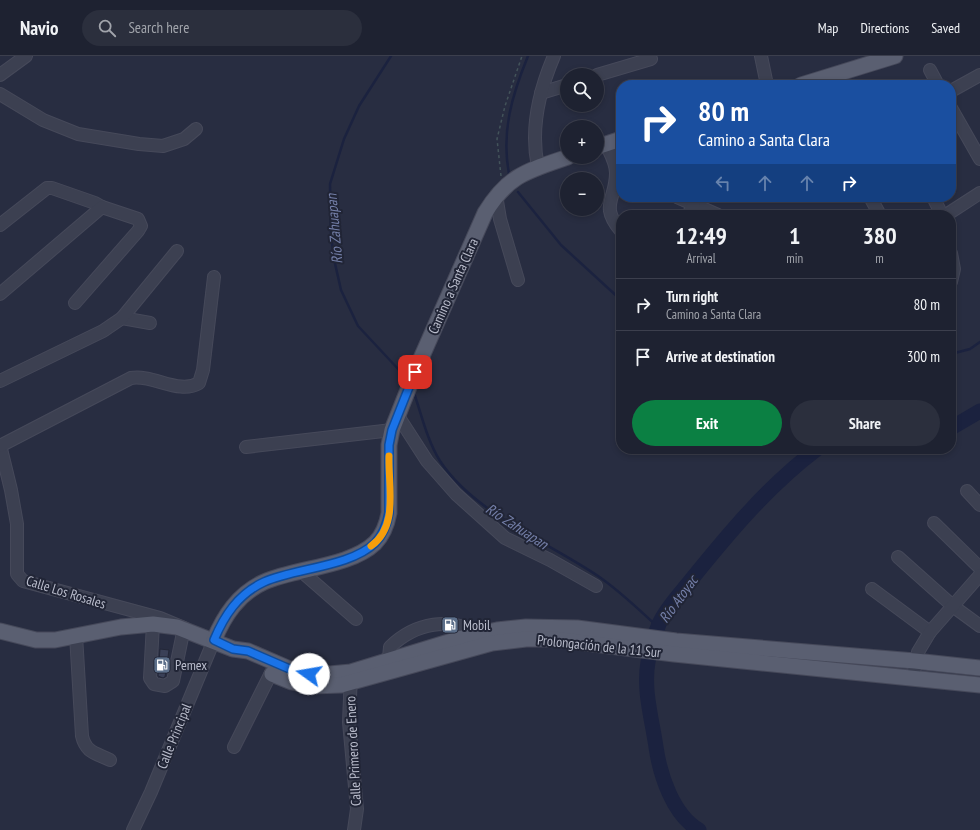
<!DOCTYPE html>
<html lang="en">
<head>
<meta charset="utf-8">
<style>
  :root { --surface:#1e2231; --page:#2b2f3d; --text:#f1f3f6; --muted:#a1a4ab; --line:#3c3f4d; --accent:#0b8043 }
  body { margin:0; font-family:"PT Sans Narrow",sans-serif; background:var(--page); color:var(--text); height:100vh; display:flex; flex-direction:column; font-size:15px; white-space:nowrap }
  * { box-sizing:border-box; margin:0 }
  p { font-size:13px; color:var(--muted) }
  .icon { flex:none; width:22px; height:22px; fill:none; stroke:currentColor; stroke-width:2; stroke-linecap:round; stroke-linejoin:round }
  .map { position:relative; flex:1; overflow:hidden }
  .sheet { position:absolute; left:616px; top:154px; width:340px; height:244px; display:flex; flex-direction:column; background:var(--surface); border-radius:16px; box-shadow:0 2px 6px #0003,0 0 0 1px var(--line) }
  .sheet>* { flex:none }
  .hud { position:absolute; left:616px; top:24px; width:340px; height:122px; border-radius:16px; box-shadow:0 2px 6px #0003,0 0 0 1px var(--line); background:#1a4fa0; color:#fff; overflow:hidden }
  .buttons { position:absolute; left:560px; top:12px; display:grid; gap:8px }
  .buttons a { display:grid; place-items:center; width:44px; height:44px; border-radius:50%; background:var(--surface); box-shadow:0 2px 6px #0003,0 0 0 1px var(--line); font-size:20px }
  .pin { position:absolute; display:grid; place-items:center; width:34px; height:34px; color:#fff; margin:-17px; border-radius:8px; box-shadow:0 2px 6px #0006 }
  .me { position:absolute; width:44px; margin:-22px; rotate:283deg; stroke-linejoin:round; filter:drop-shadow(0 0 3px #0008) }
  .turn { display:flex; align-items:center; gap:14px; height:84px; padding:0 16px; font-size:18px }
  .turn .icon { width:52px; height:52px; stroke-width:2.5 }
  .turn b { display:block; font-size:28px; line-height:34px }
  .lanes { display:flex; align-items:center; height:38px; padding:0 16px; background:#0003; justify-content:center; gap:20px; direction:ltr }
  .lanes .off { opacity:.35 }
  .eta { display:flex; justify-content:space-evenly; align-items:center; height:68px; text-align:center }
  .eta b { font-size:24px; font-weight:800; line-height:28px }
  .button { display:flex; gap:8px; margin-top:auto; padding:8px 16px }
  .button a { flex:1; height:46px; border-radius:24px; background:var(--accent); color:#fff; font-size:16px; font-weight:800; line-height:46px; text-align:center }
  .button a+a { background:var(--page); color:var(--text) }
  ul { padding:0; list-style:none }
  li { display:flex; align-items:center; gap:12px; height:52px; padding:0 16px; border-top:1px solid var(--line) }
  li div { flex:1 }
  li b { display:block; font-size:15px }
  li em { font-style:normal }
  header { display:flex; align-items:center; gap:24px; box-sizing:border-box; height:56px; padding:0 20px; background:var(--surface); border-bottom:1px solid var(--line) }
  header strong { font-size:19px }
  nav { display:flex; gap:22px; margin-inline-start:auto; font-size:14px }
  .search { width:280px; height:36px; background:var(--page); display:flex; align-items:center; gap:10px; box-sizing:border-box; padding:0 14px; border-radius:22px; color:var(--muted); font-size:15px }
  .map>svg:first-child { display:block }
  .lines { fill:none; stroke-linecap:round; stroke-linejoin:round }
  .stream { stroke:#1b223f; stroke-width:2.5 }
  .river { stroke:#1b223f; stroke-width:15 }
  .building { fill:#3a4057; stroke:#232738 }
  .minor-casing { stroke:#46495a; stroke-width:14 }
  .major-casing { stroke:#46495a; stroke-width:17 }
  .path { stroke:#43535a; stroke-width:1.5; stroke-dasharray:3 3; stroke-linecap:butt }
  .minor { stroke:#3c4051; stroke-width:12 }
  .major { stroke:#5a5f71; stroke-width:15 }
  .route-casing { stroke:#114b97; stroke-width:10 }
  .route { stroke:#1a73e8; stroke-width:7 }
  .slow { stroke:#f59e0b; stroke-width:7 }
  .labels { text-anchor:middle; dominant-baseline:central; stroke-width:4; stroke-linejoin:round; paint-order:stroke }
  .street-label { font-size:14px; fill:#b9bccb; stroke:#212536 }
  .poi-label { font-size:14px; fill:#b9bccb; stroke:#212536; text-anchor:start }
  .water-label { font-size:15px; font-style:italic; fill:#747fa8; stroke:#212536 }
</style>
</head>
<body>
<header>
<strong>Navio</strong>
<div class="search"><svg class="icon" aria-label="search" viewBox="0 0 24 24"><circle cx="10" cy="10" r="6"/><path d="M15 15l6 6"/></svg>Search here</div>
<nav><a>Map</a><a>Directions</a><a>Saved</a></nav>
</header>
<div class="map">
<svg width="980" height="774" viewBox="0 0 980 774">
  <rect width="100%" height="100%" fill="#282d41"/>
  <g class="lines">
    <!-- stream -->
    <g class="stream">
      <polyline points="391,0 359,50 344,83 330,128 331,179 334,203 341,234 358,270 400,315"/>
      <path d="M509 118C501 76 512 39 528 0"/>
      <polyline points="518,136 561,189 621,244"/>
      <polyline points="951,298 970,293 980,286"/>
      <path d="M414 337C422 360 427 384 440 405 473 456 549 487 598 520 620 535 638 553 658 571"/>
    </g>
    <!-- river -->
    <g class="river">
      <polyline points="951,372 980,355"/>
      <path d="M699 774C673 759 660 719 656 691 652 663 643 634 648 606 650 594 654 580 659 568 666 552 680 538 691 524 729 477 768 430 817 393"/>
    </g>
  </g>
  <!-- building -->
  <polygon class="building" points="160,593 169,594 165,621 163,622 158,620"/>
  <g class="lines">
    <!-- minor casing -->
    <g class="minor-casing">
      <g id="minor">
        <polyline points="761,0 767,29"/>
        <polyline points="930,14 938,29"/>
        <polyline points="0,19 26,0"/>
        <polyline points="597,19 651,3"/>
        <polyline points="951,35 980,19"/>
        <polyline points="541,37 567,29"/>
        <polyline points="0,38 43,64 78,78 139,88 163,90 184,83 196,73"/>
        <polyline points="951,52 980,103"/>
        <path d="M606 88C610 97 616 106 616 117 616 144 599 149 621 175"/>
        <path d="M538 111C530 74 539 35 554 0"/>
        <polyline points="496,139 500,163 518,224"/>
        <polyline points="677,141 718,159"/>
        <polyline points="870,141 880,159"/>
        <polyline points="933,141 942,159"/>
        <polyline points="688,159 694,148"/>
        <polyline points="946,159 980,137"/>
        <polyline points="0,169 47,132 52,132 95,147 102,151"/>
        <polyline points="951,197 954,213 951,226"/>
        <polyline points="0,238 102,151 138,163 141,170 138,175 75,247"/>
        <polyline points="122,262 150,267"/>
        <polyline points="0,325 103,275 122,262 177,195"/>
        <polyline points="398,360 427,405 456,438 505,482 550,504 596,530"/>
        <polyline points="0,389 11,434 17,468 17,518 23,525 160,562 184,572 173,625 165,630 154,628 150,622 153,568"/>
        <path d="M0 390 131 322C153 318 179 339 199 327L203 314 214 221"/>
        <polyline points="246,391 392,374"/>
        <polyline points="967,435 980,449"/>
        <polyline points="934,467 980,512"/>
        <polyline points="898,501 954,551 980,570"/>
        <polyline points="301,515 356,563"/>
        <polyline points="872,533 930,576"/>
        <path d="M76 579 82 680C86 697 96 697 110 704"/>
        <path d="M388 612 390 591C416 566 449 561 482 578"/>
        <polyline points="351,618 349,666 357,753 354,774"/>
        <polyline points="913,621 918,596 930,576 980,519"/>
        <polyline points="234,691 271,617"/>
        <polyline points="133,774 151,736 214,584"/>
      </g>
    </g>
    <!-- major casing -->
    <g class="major-casing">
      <g id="major">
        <polyline points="801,29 895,0"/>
        <polyline points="597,91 621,83"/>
        <polyline points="0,575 36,584 55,584 121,571 153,568 177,571 233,593 248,595 292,614 319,619 351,616 462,582 497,574 526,571 577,572 676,585 915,605 980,612"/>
        <path d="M214 584C224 560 238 538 264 526 295 512 350 511 375 487 383 479 387 468 389 457V389L392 374 415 316 485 157C508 119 527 115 568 101"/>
        <polyline points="272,618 292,626 312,630 341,629 492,587 526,583 554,583 674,598 980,629"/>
      </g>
    </g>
    <!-- path -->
    <polyline class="path" points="501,120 497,83 505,50 522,0"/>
    <!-- minor -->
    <use href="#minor" class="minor"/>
    <!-- major -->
    <use href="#major" class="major"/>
  </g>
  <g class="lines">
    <!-- route casing -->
    <g class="route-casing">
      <path id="route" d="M309 618 292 614 248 595 233 593 214 584C224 560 238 538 264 526 295 512 350 511 375 487 383 479 387 468 389 457V389L392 374 415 316"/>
    </g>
    <!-- route -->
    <use href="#route" class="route"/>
    <!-- slow -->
    <path class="slow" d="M371 490C399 470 388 430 389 400"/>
  </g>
  <!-- icons -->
  <defs>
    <g id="fuel-square" transform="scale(0.9)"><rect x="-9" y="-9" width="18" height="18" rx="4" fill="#5c6f8a" stroke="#212536"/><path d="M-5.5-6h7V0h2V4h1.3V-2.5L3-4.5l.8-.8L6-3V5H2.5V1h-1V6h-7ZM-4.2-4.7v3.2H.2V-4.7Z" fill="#fff"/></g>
  </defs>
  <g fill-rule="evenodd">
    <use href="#fuel-square" x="450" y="569"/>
    <use href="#fuel-square" x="162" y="609"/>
  </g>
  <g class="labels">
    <!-- street labels -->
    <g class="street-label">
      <text transform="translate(453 230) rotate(-66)">Camino a Santa Clara</text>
      <text transform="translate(66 536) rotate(17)">Calle Los Rosales</text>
      <text transform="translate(599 590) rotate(6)">Prolongación de la 11 Sur</text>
      <text transform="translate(174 680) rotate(-68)">Calle Principal</text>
      <text transform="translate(353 695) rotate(-93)">Calle Primero de Enero</text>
    </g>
    <!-- poi labels -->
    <g class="poi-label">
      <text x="463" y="569">Mobil</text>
      <text x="175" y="609">Pemex</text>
    </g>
    <!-- water labels -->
    <g class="water-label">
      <text transform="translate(334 173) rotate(-95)">Río Zahuapan</text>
      <text transform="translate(517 470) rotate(33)">Río Zahuapan</text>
      <text transform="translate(678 543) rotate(-54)">Río Atoyac</text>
    </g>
  </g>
</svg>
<div class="buttons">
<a><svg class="icon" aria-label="search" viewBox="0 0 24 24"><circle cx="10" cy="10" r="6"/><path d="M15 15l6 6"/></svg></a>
<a>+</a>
<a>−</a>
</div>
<div class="pin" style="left:415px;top:316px;background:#d93025"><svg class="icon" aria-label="arrive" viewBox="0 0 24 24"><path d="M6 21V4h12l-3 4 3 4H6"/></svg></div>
<svg class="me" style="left:309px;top:618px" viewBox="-20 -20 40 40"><circle r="19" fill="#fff"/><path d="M0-13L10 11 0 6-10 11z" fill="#1a73e8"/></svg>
<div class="hud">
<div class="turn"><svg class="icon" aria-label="right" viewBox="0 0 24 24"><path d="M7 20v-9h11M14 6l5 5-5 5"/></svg><div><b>80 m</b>Camino a Santa Clara</div></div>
<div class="lanes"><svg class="icon off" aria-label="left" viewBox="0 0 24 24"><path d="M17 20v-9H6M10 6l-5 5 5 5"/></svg><svg class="icon off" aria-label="ahead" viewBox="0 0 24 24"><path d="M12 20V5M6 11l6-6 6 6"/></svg><svg class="icon off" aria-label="ahead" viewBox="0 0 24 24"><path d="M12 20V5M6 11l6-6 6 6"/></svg><svg class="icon" aria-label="right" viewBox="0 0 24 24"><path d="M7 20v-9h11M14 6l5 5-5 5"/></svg></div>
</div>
<section class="sheet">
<div class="eta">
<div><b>12:49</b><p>Arrival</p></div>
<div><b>1</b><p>min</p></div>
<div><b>380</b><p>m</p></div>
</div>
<ul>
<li><svg class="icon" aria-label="right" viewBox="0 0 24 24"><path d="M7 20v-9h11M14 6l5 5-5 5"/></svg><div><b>Turn right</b><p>Camino a Santa Clara</p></div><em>80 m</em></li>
<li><svg class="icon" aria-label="arrive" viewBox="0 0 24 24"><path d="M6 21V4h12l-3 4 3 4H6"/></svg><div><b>Arrive at destination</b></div><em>300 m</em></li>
</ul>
<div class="button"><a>Exit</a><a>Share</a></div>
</section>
</div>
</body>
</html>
